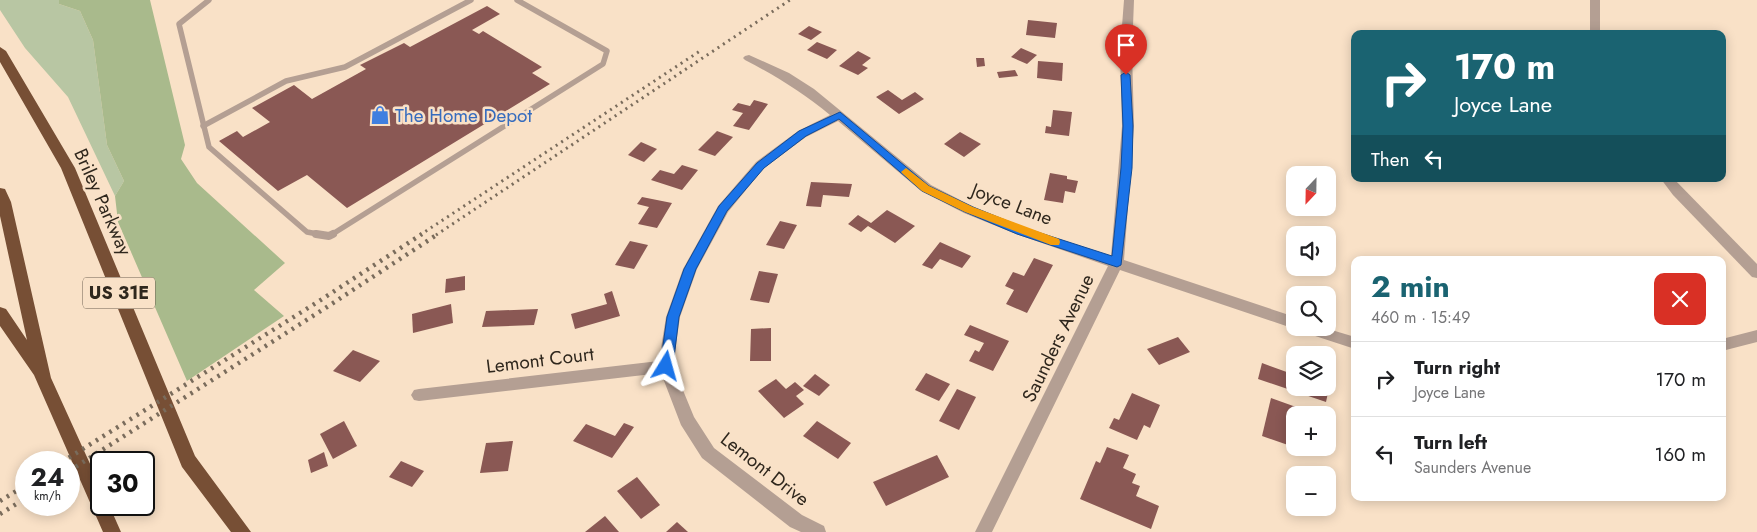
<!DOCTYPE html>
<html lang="en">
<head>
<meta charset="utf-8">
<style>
  :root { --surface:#fff; --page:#f2f2f2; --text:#202124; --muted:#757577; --line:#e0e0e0; --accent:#1a6371 }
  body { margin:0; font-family:Jost,sans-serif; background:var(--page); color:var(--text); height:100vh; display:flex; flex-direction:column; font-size:19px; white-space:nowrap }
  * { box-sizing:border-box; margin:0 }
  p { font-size:16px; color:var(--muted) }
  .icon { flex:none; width:28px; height:28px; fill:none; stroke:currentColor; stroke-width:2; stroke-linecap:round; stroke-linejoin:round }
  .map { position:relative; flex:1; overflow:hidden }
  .drawer { position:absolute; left:1351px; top:256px; width:375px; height:245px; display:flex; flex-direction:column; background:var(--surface); border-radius:10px; box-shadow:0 2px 12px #0003 }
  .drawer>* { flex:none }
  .hud { position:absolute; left:1351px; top:30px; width:375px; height:152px; border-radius:10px; box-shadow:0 2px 12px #0003; background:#1a6371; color:#fff; overflow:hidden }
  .needle { width:32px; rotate:202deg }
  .buttons { position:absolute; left:1286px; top:166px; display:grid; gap:10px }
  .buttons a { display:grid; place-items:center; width:50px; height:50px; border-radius:10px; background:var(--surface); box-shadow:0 2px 12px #0003; font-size:25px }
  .speed { position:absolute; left:15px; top:451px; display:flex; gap:10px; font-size:25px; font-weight:700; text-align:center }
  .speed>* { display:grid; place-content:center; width:65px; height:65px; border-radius:50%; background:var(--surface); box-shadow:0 2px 12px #0003; line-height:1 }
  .speed small { font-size:12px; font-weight:400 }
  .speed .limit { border:2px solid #111; border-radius:8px; background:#fff; color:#111 }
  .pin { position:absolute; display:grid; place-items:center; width:42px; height:42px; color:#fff; margin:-51px -21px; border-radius:50% 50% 50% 0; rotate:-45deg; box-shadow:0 0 5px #0007 }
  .pin .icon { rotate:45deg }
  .me { position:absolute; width:55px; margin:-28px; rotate:8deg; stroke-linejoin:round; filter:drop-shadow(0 0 4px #0008) }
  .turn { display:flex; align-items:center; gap:18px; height:105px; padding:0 20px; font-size:22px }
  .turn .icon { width:65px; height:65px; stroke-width:2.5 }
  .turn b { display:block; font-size:35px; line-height:42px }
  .then { display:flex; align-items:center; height:48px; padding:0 20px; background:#0003; gap:10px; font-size:19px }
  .round { display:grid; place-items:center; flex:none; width:52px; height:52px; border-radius:10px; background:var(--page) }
  .summary { display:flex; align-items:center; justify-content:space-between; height:85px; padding:0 20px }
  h1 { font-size:30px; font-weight:700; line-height:38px; color:var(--accent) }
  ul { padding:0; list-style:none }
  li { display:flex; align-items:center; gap:15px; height:75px; padding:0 20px; border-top:1px solid var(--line) }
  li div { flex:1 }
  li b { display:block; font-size:19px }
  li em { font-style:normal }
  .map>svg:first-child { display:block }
  .green { fill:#b8c6a3 }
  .forest { fill:#a9ba8c }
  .building { fill:#8a5854 }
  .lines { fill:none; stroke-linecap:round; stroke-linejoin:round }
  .lane-far1 { stroke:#b49f93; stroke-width:5.5 }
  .lane { stroke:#b49f93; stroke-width:8 }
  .street { fill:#b49f93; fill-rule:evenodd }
  .highway { fill:#774f35; fill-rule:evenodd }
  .rail-far1 { stroke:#7a6c5c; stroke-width:3; stroke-dasharray:2 4.5; stroke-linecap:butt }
  .rail { stroke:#7a6c5c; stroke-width:4.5; stroke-dasharray:2.5 5.5; stroke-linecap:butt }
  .route { fill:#1a73e8; stroke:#114b97 }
  .slow { fill:#f59e0b }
  .labels { text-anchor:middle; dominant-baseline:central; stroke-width:5; stroke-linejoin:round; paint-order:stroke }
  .shield { fill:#f9e1c7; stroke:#6c5f50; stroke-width:1 }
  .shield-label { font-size:18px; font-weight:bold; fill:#2f271d }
  .shop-label { font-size:19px; fill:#366cbe; stroke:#f9e1c7; text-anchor:start }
  .street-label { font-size:19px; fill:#2f271d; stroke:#f9e1c7 }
</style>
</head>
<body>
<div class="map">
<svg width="1757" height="532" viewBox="0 0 1757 532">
  <rect width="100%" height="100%" fill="#f9e1c7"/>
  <!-- green -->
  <polygon class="green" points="0,0 59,0 59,4 80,11 93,40 107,145 124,181 115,196 68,97 25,48 0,10"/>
  <!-- forest -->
  <polygon class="forest" points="59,0 150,0 185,145 181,159 197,183 285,263 254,290 284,316 187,381 118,222 115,196 124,181 107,145 93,40 80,11 59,4"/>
  <!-- building -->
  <g class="building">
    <polygon points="487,6 500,14 472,30 479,34 483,31 542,67 532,73 550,84 347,208 307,175 278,191 219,141 237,131 243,137 270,122 252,108 294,85 312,99 366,69 360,65 404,43 410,47"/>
    <polygon points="1028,20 1057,23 1055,38 1026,35"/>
    <polygon points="809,26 822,32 811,40 798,34"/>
    <polygon points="817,42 837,50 827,59 807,50"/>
    <polygon points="1021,48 1037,55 1027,64 1011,57"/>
    <polygon points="858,51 871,58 862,65 868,68 858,75 839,66"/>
    <polygon points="976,58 984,58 985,66 977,67"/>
    <polygon points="1038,61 1063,63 1062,81 1037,78"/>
    <polygon points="1015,70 1018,76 999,78 997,72"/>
    <polygon points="888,90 902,100 915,92 924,99 899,114 876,97"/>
    <polygon points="754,100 768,104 749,130 733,126 743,113 732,110 738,103 750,106"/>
    <polygon points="1053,110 1072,112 1069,136 1045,133 1046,126 1051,127"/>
    <polygon points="717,131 733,137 715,156 698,150"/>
    <polygon points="960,132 981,144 964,157 944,144"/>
    <polygon points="641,142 657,149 644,162 628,155"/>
    <polygon points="682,165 698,170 682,190 651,180 660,170 674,174"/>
    <polygon points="1050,173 1067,176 1067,179 1078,181 1075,193 1065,191 1063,203 1044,200"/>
    <polygon points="811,182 852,184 849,197 823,195 821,207 806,206"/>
    <polygon points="642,197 672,203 657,228 638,224 649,207 637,204"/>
    <polygon points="887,210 915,226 895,243 868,226 861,232 848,224 858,215 871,223"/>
    <polygon points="780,221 797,225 784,249 766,245"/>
    <polygon points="630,241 648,245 634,269 615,265"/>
    <polygon points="940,242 971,256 962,268 940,259 932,269 922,265"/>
    <polygon points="1034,258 1053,265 1027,313 1006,304 1014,290 1005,286 1013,272 1024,276"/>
    <polygon points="759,271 778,274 769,303 750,300"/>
    <polygon points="465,276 465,290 445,293 446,279"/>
    <polygon points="612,291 620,316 575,329 571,314 607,304 604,294"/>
    <polygon points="451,304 453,323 413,333 412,314"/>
    <polygon points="538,309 534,325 482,327 486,311"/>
    <polygon points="970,325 1009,341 993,371 969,361 975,350 979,352 984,343 964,335"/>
    <polygon points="771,328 771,361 750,361 751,329"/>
    <polygon points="1178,337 1190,352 1159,365 1147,349"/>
    <polygon points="353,350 380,361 360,382 333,371"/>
    <polygon points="1262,363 1295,375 1295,388 1329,388 1326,402 1258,379"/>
    <polygon points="926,373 950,384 939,401 915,390"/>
    <polygon points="815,374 830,385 819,396 803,386"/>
    <polygon points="776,379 786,389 795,382 804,390 796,396 804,404 784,418 758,391"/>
    <polygon points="957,389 976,397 959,430 939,421"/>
    <polygon points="1132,393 1160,405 1150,428 1144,425 1137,440 1109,428 1114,418 1119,420"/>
    <polygon points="1271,398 1296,407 1288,445 1262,436"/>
    <polygon points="344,421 357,446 333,459 320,434"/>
    <polygon points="817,421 851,443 838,459 803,436"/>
    <polygon points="624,423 634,427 612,458 573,441 586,424 615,436"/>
    <polygon points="513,441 508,471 480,473 486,443"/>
    <polygon points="1107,447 1129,455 1123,468 1136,474 1132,483 1140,486 1136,496 1159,506 1151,529 1080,499 1096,461 1100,463"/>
    <polygon points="324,452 328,466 311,473 308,460"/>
    <polygon points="937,455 949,477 886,506 873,482"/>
    <polygon points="401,461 424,471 412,487 389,477"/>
    <polygon points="637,477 660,505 641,519 617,491"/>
    <polygon points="605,516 619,532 585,532"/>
    <polygon points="677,522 688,532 666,532"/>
  </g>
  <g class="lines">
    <!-- lane-far1 -->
    <g class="lane-far1">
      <polyline points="209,0 179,24 209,147 307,232 323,235"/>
      <polyline points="203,126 286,81 345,67 471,0"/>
      <polyline points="331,235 603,64 607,51 517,0"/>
    </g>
    <!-- lane -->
    <polyline class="lane" points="316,234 329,236 333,234"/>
    <!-- street -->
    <g class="street">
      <path d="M1124 0H1134L1132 52 1134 126 1124 260 1295 317V328H1299L1295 329 1120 270 992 532H975L1108 266 1016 234 964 213 921 191 838 121 806 137 764 168 728 212 697 269 680 317 673 366 694 417 714 448 802 515 824 526 826 532H801L790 527 702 458 681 425 661 373 419 401 414 400 411 395 414 390 419 389 659 361 666 317 683 269 718 206 756 162 798 131 830 115C803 93 776 76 745 60L743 58 745 56 749 55 789 73 814 89 931 185 974 207 1026 228 1111 256 1122 126 1120 52Z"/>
      <rect x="1590" y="0" width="10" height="34"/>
      <polygon points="1661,179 1674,179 1757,264 1757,278 1752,277 1673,195"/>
      <polygon points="1301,328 1325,328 1355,337 1355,349 1303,332"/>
      <polygon points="1757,330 1757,342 1722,351 1722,339"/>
    </g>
    <!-- highway -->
    <g class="highway">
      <polygon points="0,47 6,51 75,168 195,456 251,532 231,532 182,467 61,168 0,62"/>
      <polygon points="0,188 5,189 11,202 51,378 101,488 101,505 109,505 121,532 103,532 34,375 0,326 0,307 6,309 27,340 0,216"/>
    </g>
    <!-- rail-far1 -->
    <g class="rail-far1">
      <polyline points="420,235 700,51"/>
      <polyline points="436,235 790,0"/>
    </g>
    <!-- rail -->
    <g class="rail">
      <polyline points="62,462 316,303 422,234"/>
      <polyline points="69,471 327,307 438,234"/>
      <polyline points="0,501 26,485"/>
      <polyline points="0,514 26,498"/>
    </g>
  </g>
  <!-- route -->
  <polygon class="route" points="1126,72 1130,75 1133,126 1132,168 1121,265 1117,267 1017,234 965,212 922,191 839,119 806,136 764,168 727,211 696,269 679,317 673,366 671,370 662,370 660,366 667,317 684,269 719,206 757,163 799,131 840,112 929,186 973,207 1025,228 1112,256 1121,168 1123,126 1121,75"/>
  <!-- slow -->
  <polygon class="slow" points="906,168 929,186 973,207 1059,239 1060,242 1059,245 1051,245 965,212 922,191 903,174 901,172"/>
  <!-- icons -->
  <defs>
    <g id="shop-bare" transform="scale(1.5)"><path d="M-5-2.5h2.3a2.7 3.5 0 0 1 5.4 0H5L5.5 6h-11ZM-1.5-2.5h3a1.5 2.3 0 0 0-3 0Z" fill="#3f7fe0" stroke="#f9e1c7" stroke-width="2.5" paint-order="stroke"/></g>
  </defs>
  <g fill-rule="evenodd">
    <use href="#shop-bare" x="380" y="115"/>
  </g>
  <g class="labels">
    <!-- shield labels -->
    <rect class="shield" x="83" y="277.5" width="72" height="31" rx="4"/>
    <g class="shield-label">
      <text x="119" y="293">US 31E</text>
    </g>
    <!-- shop labels -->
    <g class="shop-label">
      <text x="395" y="115">The Home Depot</text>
    </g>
    <!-- street labels -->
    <g class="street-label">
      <text transform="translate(103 202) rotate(66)">Briley Parkway</text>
      <text transform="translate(1012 204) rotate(21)">Joyce Lane</text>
      <text transform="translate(1058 338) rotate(-64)">Saunders Avenue</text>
      <text transform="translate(540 360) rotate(-7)">Lemont Court</text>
      <text transform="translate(765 469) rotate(38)">Lemont Drive</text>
    </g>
  </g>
</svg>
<div class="buttons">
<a><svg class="needle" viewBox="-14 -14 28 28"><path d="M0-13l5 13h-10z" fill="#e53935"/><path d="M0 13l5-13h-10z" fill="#757577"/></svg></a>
<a><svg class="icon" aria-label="sound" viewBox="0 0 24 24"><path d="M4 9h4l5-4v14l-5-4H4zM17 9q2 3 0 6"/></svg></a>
<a><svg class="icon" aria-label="search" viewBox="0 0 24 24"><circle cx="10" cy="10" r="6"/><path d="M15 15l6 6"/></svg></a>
<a><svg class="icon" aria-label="layers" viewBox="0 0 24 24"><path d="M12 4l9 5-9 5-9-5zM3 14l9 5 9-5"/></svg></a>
<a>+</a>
<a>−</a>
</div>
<div class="speed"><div>24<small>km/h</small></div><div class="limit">30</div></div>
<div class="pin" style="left:1126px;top:75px;background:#d93025"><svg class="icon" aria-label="arrive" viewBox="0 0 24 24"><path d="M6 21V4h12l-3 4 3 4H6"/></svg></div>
<svg class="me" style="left:666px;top:366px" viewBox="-20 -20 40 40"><path d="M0-17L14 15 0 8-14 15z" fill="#1a73e8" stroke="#fff" stroke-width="4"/></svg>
<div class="hud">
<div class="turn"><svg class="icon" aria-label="right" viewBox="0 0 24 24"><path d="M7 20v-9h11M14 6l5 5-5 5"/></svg><div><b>170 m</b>Joyce Lane</div></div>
<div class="then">Then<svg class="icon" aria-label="left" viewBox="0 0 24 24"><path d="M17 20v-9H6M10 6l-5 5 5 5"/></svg></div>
</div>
<section class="drawer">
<div class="summary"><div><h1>2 min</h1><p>460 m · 15:49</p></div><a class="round" style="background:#d93025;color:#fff"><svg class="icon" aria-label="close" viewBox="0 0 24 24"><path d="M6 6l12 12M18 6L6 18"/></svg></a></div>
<ul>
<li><svg class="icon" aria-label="right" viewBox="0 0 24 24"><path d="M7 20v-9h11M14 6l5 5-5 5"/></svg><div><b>Turn right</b><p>Joyce Lane</p></div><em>170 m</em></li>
<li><svg class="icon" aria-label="left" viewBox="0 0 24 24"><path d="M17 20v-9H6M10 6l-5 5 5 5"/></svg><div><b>Turn left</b><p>Saunders Avenue</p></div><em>160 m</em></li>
</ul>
</section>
</div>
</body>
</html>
